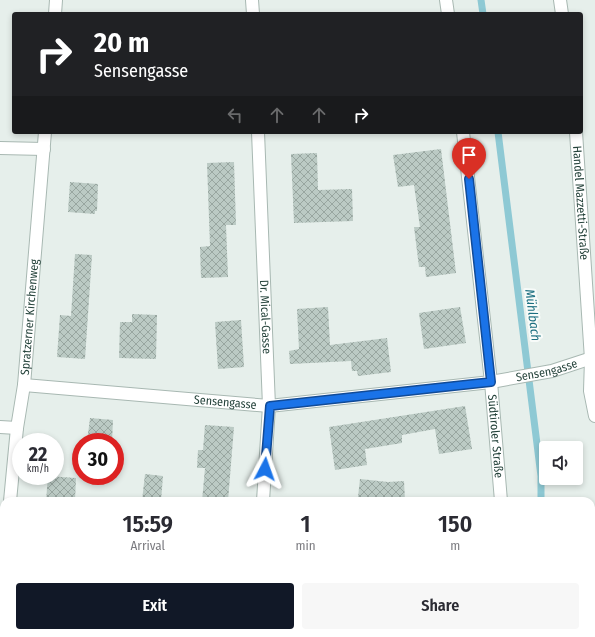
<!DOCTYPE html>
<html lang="en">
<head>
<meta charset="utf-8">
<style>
  :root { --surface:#fff; --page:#f7f7f7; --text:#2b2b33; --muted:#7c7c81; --accent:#111827 }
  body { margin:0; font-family:"Fira Sans Condensed",sans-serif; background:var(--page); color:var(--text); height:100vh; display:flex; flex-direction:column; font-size:15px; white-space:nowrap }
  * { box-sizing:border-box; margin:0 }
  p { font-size:13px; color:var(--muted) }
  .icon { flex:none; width:22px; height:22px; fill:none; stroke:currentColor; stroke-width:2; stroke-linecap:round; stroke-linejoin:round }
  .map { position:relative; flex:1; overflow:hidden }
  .panel { position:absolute; left:0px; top:497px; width:595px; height:140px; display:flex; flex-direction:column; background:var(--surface); border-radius:12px 12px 0 0; box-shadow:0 2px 6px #0003 }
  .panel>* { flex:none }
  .hud { position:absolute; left:12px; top:12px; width:571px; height:122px; border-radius:4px; box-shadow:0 2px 6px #0003; background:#202124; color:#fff; overflow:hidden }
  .controls { position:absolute; left:539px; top:441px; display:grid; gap:8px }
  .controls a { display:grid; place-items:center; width:44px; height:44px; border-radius:4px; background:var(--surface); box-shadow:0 2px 6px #0003; font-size:20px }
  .speed { position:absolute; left:12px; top:433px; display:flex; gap:8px; font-size:20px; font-weight:700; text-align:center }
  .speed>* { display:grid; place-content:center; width:52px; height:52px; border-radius:50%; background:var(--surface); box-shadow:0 2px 6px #0003; line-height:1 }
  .speed small { font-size:10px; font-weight:400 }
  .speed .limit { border:6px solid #d22; background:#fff; color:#111 }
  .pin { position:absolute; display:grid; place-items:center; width:34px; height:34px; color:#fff; margin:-41px -17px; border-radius:50% 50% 50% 0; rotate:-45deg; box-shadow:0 0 4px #0007 }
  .pin .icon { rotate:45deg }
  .me { position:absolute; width:44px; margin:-22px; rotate:4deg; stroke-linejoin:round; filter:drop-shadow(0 0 3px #0008) }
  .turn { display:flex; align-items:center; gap:14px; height:84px; padding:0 16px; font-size:18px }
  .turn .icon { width:52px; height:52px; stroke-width:2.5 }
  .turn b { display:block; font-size:28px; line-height:34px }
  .lanes { display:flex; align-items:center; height:38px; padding:0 16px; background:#0003; justify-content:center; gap:20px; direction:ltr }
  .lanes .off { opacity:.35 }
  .eta { display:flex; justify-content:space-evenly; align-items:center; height:68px; text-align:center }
  .eta b { font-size:24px; font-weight:600; line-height:28px }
  .primary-button { display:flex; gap:8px; margin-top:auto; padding:8px 16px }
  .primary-button a { flex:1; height:46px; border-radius:4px; background:var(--accent); color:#fff; font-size:16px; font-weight:600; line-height:46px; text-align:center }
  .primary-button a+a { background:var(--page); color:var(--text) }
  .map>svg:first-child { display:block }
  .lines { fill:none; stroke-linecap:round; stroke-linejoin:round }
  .stream { stroke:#8ec9d4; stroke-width:7 }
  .building { fill:url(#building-cross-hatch) }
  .service-casing { stroke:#a8b8b2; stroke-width:14 }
  .minor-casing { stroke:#a8b8b2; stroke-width:14 }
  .tertiary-casing { stroke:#a8b8b2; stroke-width:14 }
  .service { stroke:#fff; stroke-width:12 }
  .minor { stroke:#fff; stroke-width:12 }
  .tertiary { stroke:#fff; stroke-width:12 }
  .route-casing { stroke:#114b97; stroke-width:10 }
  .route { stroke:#1a73e8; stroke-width:7 }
  .labels { text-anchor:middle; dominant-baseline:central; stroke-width:4; stroke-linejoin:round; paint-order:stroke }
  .street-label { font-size:12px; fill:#24423a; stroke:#f7fbf9 }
  .water-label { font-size:13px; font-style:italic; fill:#1c6f80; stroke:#f7fbf9 }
</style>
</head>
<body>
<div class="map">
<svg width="595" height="637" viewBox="0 0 595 637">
  <defs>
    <pattern id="building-cross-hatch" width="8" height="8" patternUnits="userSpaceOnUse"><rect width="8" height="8" fill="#bbcac4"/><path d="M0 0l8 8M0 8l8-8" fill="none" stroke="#98a6a0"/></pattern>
  </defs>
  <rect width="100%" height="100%" fill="#e6efeb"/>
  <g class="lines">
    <!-- stream -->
    <g class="stream">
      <polyline points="481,0 483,14"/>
      <polyline points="498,132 541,476 541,501"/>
      <polyline points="538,637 538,633"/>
    </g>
  </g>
  <!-- building -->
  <g class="building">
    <polygon points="441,149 456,273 426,277 425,267 419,267 414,227 420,227 414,185 398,187 393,155"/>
    <polygon points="317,153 318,190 352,189 353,221 294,223 291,154"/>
    <polygon points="234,162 236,225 226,225 228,277 201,278 200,247 210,246 207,163"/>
    <polygon points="70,182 98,184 97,211 95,211 95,214 68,212"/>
    <polygon points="75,254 92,255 85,359 57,357 60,315 71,316"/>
    <polygon points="328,307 330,345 387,338 391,372 358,376 357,371 352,371 351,361 290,364 289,351 299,349 297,309"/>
    <polygon points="460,307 466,343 424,349 419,313"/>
    <polygon points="132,314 157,315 156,359 119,358 120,322 132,322"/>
    <polygon points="241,320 244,367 218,369 215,322"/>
    <polygon points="465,406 472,449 439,454 435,429 402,435 402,443 365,449 367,465 335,470 329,427"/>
    <polygon points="90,418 113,420 112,442 87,442"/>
    <polygon points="205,425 234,427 228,501 202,501 205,468 197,468 198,450 203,450"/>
    <polygon points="145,474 163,476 161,501 142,501"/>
    <polygon points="48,476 76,478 75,501 46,501"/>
    <polygon points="360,479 388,482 404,481 405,501 371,501 371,498 358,497"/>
  </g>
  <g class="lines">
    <!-- service casing -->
    <g class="service-casing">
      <polyline id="service" points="0,148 44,149"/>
    </g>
    <!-- minor casing -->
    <g class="minor-casing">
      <g id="minor">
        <polyline points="252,0 253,14"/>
        <polyline points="446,0 448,14"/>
        <polyline points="55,14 56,0"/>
        <path id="s1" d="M258 132 269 406 263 501"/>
        <path id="s2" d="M463 132 491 382 501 501"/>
        <path id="s3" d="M24 385 269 406 491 382 552 371 595 357"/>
        <polyline points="0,427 17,428"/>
        <path id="s4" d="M10 501 17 428 24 385 45 132"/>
        <polyline points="0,611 4,569"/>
        <polyline points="513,633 514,637"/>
        <polyline points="254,637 254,633"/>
      </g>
    </g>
    <!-- tertiary casing -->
    <g class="tertiary-casing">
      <g id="tertiary">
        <polyline points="560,0 562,14"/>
        <path id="s5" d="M576 132 591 359 590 391 595 416"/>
      </g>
    </g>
    <!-- service -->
    <use href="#service" class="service"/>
    <!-- minor -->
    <use href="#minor" class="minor"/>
    <!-- tertiary -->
    <use href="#tertiary" class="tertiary"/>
  </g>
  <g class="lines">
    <!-- route casing -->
    <g class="route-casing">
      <polyline id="route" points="265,469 270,406 491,382 469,179"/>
    </g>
    <!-- route -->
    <use href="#route" class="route"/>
  </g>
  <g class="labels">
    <!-- street labels -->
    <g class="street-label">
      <text stroke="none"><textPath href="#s5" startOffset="71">Handel Mazzetti-Straße</textPath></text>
      <text stroke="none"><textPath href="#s4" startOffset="185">Spratzerner Kirchenweg</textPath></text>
      <text stroke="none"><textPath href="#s1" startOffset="185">Dr. Mical-Gasse</textPath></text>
      <text stroke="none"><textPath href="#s3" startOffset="526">Sensengasse</textPath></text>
      <text stroke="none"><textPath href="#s3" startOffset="202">Sensengasse</textPath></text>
      <text stroke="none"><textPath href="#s2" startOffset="306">Südtiroler Straße</textPath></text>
    </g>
    <!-- water labels -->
    <g class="water-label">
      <text transform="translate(533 315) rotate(83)">Mühlbach</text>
    </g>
  </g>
</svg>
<div class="controls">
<a><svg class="icon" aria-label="sound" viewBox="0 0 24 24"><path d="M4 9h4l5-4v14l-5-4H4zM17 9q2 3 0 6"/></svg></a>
</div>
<div class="speed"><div>22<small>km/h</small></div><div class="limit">30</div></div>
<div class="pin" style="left:469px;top:179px;background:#d93025"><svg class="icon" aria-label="arrive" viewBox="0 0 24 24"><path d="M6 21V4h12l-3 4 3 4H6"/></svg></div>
<svg class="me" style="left:265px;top:469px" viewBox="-20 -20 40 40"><path d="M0-17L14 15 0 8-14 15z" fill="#1a73e8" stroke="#fff" stroke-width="4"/></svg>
<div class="hud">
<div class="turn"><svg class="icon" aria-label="right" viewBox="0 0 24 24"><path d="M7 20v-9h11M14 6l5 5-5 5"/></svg><div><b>20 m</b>Sensengasse</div></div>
<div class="lanes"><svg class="icon off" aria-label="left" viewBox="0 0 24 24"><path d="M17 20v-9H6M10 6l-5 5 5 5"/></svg><svg class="icon off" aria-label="ahead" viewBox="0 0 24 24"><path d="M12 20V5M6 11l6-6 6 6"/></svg><svg class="icon off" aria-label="ahead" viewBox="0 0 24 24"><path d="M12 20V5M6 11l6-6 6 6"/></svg><svg class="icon" aria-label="right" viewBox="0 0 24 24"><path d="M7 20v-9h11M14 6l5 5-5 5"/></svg></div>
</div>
<section class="panel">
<div class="eta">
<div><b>15:59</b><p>Arrival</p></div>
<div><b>1</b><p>min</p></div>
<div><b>150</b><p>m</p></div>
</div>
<div class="primary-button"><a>Exit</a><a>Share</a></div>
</section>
</div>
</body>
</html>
